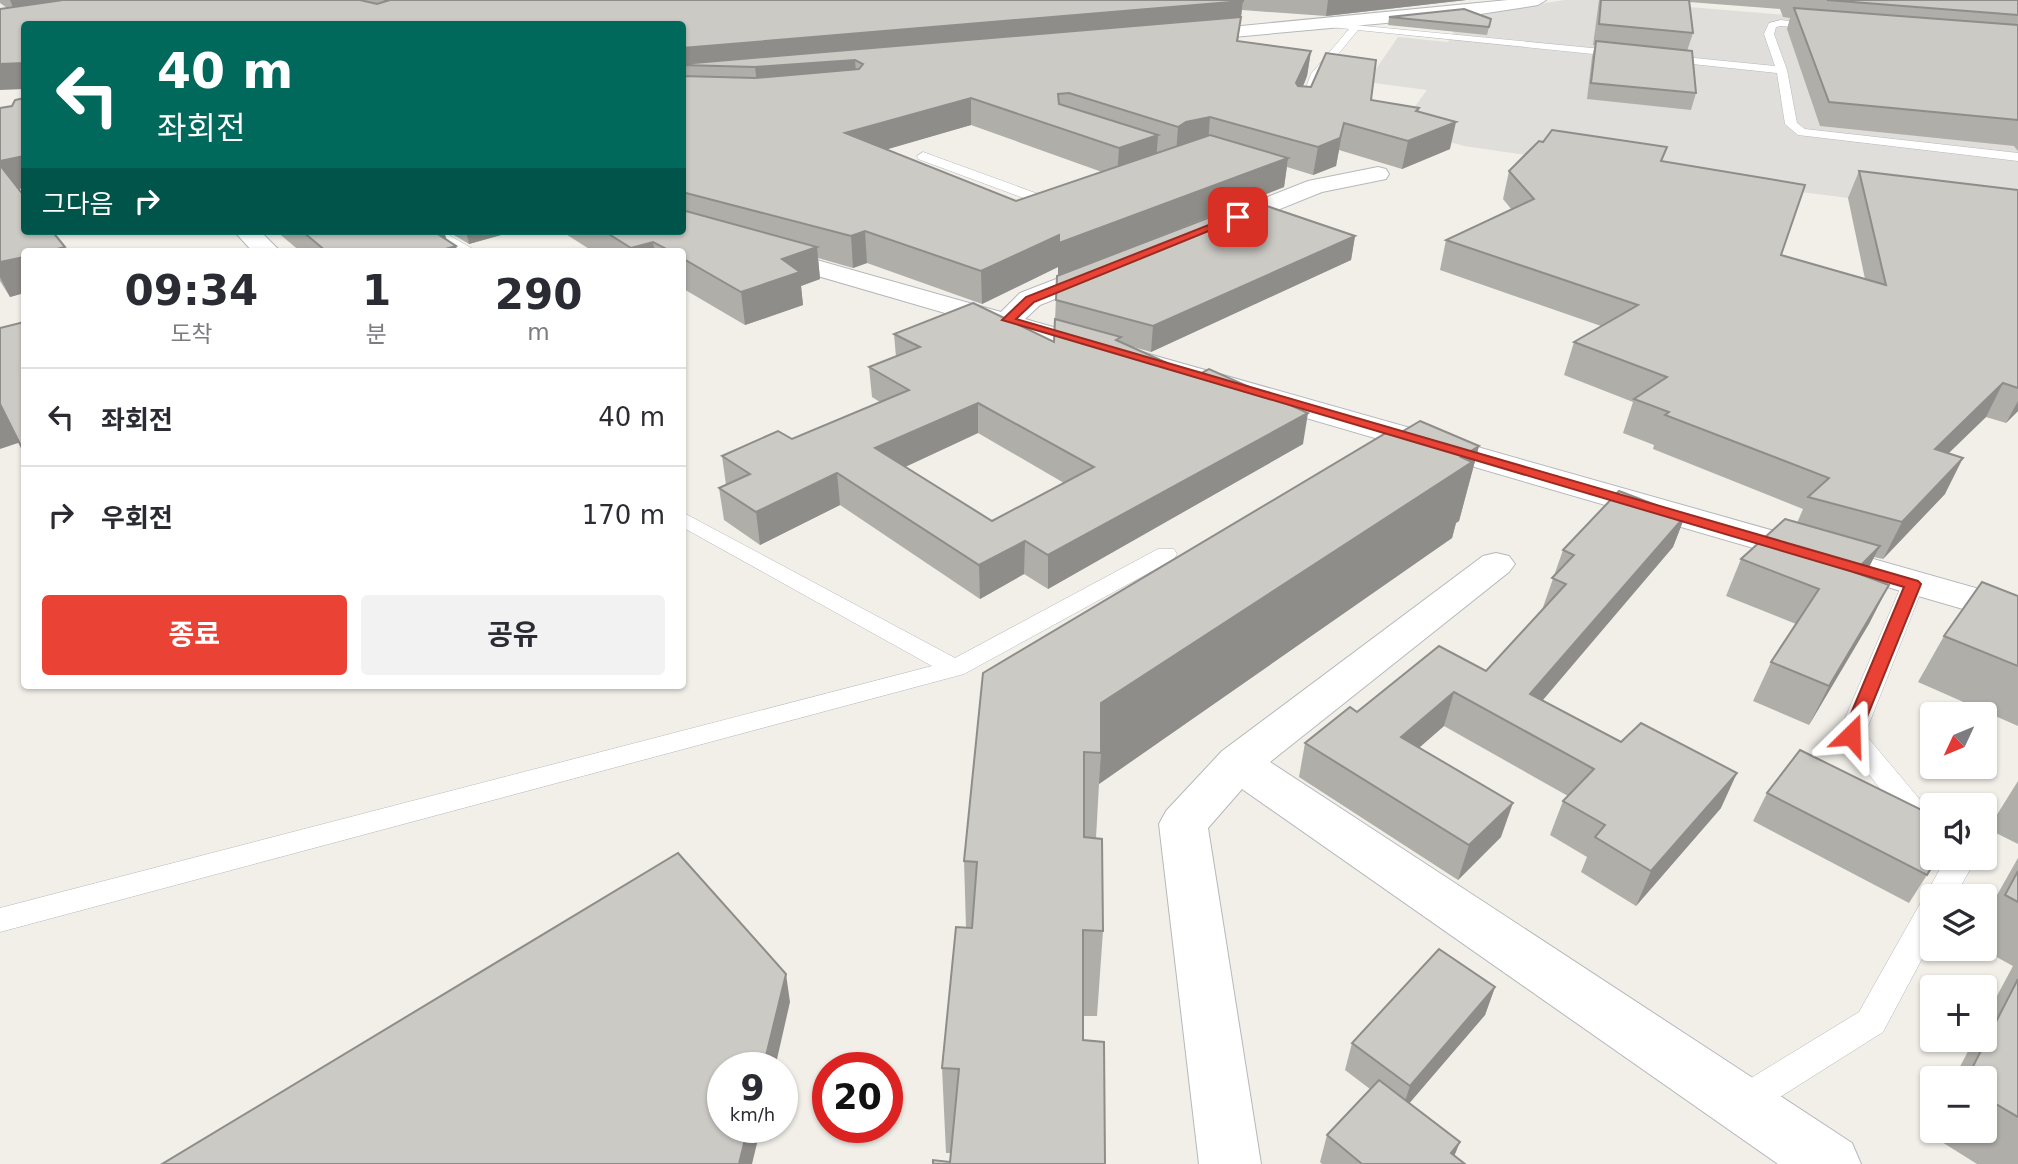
<!DOCTYPE html>
<html lang="ko">
<head>
<meta charset="utf-8">
<style>
  :root { --surface:#fff; --page:#f2f2f3; --text:#2b2b33; --muted:#7c7c81; --line:#e1e1e2; --accent:#ea4335 }
  body { margin:0; font-family:"DejaVu Sans","Noto Sans KR",sans-serif; background:var(--page); color:var(--text); height:100vh; display:flex; flex-direction:column; font-size:26px; white-space:nowrap }
  * { box-sizing:border-box; margin:0 }
  p { font-size:23px; color:var(--muted) }
  .icon { flex:none; width:38px; height:38px; fill:none; stroke:currentColor; stroke-width:2; stroke-linecap:round; stroke-linejoin:round }
  .map { position:relative; flex:1; overflow:hidden }
  .drawer { position:absolute; left:21px; top:248px; width:665px; height:441px; display:flex; flex-direction:column; background:var(--surface); border-radius:7px; box-shadow:0 2px 5px #0004 }
  .drawer>* { flex:none }
  .top-card { position:absolute; left:21px; top:21px; width:665px; height:214px; border-radius:7px; box-shadow:0 2px 5px #0004; background:#00695c; color:#fff; overflow:hidden }
  .needle { width:46px; rotate:226deg }
  .tools { position:absolute; left:1920px; top:702px; display:grid; gap:14px }
  .tools a { display:grid; place-items:center; width:77px; height:77px; border-radius:7px; background:var(--surface); box-shadow:0 2px 5px #0004; font-size:35px }
  .speed { position:absolute; left:707px; top:1052px; display:flex; gap:14px; font-size:35px; font-weight:700; text-align:center }
  .speed>* { display:grid; place-content:center; width:91px; height:91px; border-radius:50%; background:var(--surface); box-shadow:0 2px 5px #0004; line-height:1 }
  .speed small { font-size:18px; font-weight:400 }
  .speed .limit { border:10px solid #d22; background:#fff; color:#111 }
  .pin { position:absolute; display:grid; place-items:center; width:60px; height:60px; color:#fff; margin:-30px; border-radius:14px; box-shadow:0 4px 10px #0006 }
  .me { position:absolute; width:77px; margin:-38px; rotate:22deg; stroke-linejoin:round; filter:drop-shadow(0 0 5px #0008) }
  .turn { display:flex; align-items:center; gap:24px; height:147px; padding:0 21px; font-size:32px }
  .turn .icon { width:91px; height:91px; stroke-width:2.5 }
  .turn b { display:block; font-size:49px; line-height:60px }
  .then { display:flex; align-items:center; height:66px; padding:0 21px; background:#0003; gap:14px; font-size:26px }
  .eta { display:flex; justify-content:space-evenly; align-items:center; height:119px; text-align:center }
  .eta b { font-size:42px; font-weight:700; line-height:49px }
  .button { display:flex; gap:14px; margin-top:auto; padding:14px 21px }
  .button a { flex:1; height:80px; border-radius:7px; background:var(--accent); color:#fff; font-size:28px; font-weight:700; line-height:80px; text-align:center }
  .button a+a { background:var(--page); color:var(--text) }
  ul { padding:0; list-style:none }
  li { display:flex; align-items:center; gap:21px; height:98px; padding:0 21px; border-top:2px solid var(--line) }
  li div { flex:1 }
  li b { display:block; font-size:26px }
  li em { font-style:normal }
  .map>svg:first-child { display:block }
  .industrial { fill:#e0deda }
  .lines { fill:none; stroke-linecap:round; stroke-linejoin:round }
  .service-casing { stroke:#b5b8bc; stroke-width:1 }
  .minor-casing { stroke:#b5b8bc; stroke-width:2 }
  .service { fill:#fff; fill-rule:evenodd }
  .minor { fill:#fff; fill-rule:evenodd }
  .wall { fill:#afaea9; fill-rule:evenodd }
  .shaded-wall { fill:#8f8d8a }
  .building { fill:#cccac5; stroke:#8f8d8a; stroke-width:2; fill-rule:evenodd }
  .route { fill:#ea4335; stroke:#982c22; stroke-width:2 }
</style>
</head>
<body>
<div class="map">
<svg width="2018" height="1164" viewBox="0 0 2018 1164">
  <rect width="100%" height="100%" fill="#f1efe8"/>
  <!-- industrial -->
  <polygon class="industrial" points="1565,0 1603,0 1836,19 2018,0 2018,219 1670,176 1464,146 1399,128 1427,90 1367,82 1398,37 1448,42 1462,16"/>
  <g class="lines">
    <!-- service casing -->
    <g class="service-casing">
      <g id="service">
        <polygon points="1781,20 1825,26 1820,29 1781,26 1776,27 1774,34 1787,70 1797,123 1805,129 2018,153 2018,161 1798,135 1785,124 1777,73 1664,61 1659,58 1664,55 1775,66 1764,34 1769,23"/>
        <polygon points="1323,22 1623,51 1628,54 1623,57 1358,30 1321,75 1305,112 1297,112 1311,74 1349,29 1323,26"/>
        <polygon points="923,152 1063,203 1065,206 1053,209 918,159 917,156"/>
        <polygon points="424,231 442,231 478,252 459,252"/>
        <polygon points="682,512 955,658 1158,549 1174,549 1177,554 1174,559 964,674 0,932 0,908 932,666 682,527"/>
        <polygon points="1913,577 1924,584 1865,734 1932,814 1932,845 1922,842 1838,735 1902,584"/>
        <polygon points="1937,858 1967,858 1972,866 1955,896 1932,896 1932,940 1883,1032 1769,1104 1738,1112 1726,1107 1721,1096 1726,1085 1751,1078 1859,1012 1921,902 1927,900 1925,896 1941,867"/>
      </g>
    </g>
    <!-- minor casing -->
    <g class="minor-casing">
      <g id="minor">
        <polygon points="1508,0 1546,0 1538,5 1474,15 1189,41 1181,36 1189,31"/>
        <polygon points="1378,167 1386,169 1389,174 1386,179 1322,192 1228,230 1210,230 1207,225 1210,220 1308,181"/>
        <polygon points="682,222 1001,312 1020,293 1095,264 1113,264 1117,270 1113,276 1040,305 1025,319 2018,600 2018,625 673,234 671,231 682,231"/>
        <polygon points="234,231 260,231 281,252 253,252"/>
        <polygon points="1496,553 1509,556 1515,564 1509,572 1270,762 1852,1143 1861,1164 1778,1164 1242,789 1208,828 1261,1164 1199,1164 1159,824 1166,811 1222,751 1483,556"/>
      </g>
    </g>
    <!-- service -->
    <use href="#service" class="service"/>
    <!-- minor -->
    <use href="#minor" class="minor"/>
  </g>
  <!-- wall -->
  <g class="wall">
    <path d="M0 0H1466L1326 16 1242 10 1240 24 1238 41 1311 51 1307 76 1303 87 1371 100 1419 108 1418 112 1450 149 1402 169 1339 150 1336 166 1313 175 1287 167 1284 187 1058 276V267L982 304 867 263 853 268 818 258 820 279 801 286 803 305 745 325 682 288V252H594L561 231H682V24L7 8 0 3ZM971 125 1102 172 1016 201 887 149Z"/>
    <polygon points="1599,0 2018,0 2018,151 2014,146 1820,126 1787,29 1790,18 1783,17 1780,9 1689,2 1693,33 1687,51 1696,93 1691,110 1587,99 1592,57 1595,45 1593,45"/>
    <polygon points="1389,17 1491,19 1487,35 1388,25"/>
    <polygon points="24,98 24,188 19,189 24,252 24,293 10,297 0,281 0,108 12,106"/>
    <polygon points="1663,161 1781,255 1865,279 1848,198 1859,171 2018,190 2018,411 2006,423 1986,417 1948,453 1945,494 1883,559 1874,557 1865,576 1870,622 1809,725 1753,701 1771,662 1796,624 1726,596 1741,559 1797,523 1803,509 1653,449 1654,445 1623,433 1633,402 1564,375 1574,342 1601,326 1440,270 1446,240 1512,210 1503,199 1509,171"/>
    <polygon points="276,231 444,231 446,240 458,252 301,252"/>
    <polygon points="447,231 515,231 469,244"/>
    <path d="M1355 236 1351 260 1151 352 1130 346 1303 444 1048 589 1024 574 980 599 840 505 760 545 724 520 719 488 726 485 722 456 792 439 880 402 872 397 869 367 896 357 894 334 1054 342 1057 276ZM978 433 1064 483 992 521 905 467Z"/>
    <polygon points="1398,434 1479,446 1459,521 1456,523 1452,538 1099,784 1096,838 1084,837 1103,931 1097,1016 1083,1016 950,1162 951,1153 946,1153 942,1068 966,927 964,861"/>
    <polygon points="1685,516 1673,547 1543,700 1721,808 1636,906 1581,872 1587,857 1550,835 1563,801 1568,796 1444,726 1419,748 1501,837 1458,880 1299,777 1305,743 1357,712 1486,671 1542,610 1563,550"/>
    <polygon points="2018,596 2018,726 1918,682 1944,636"/>
    <polygon points="2018,781 2018,844 1988,829"/>
    <polygon points="1767,793 1927,875 1909,903 1753,821"/>
    <polygon points="2018,858 2018,1164 1977,1164 1926,1132 1932,1120 1932,1130 1984,1130 1984,1078 1954,1078 1974,1040 1984,1040 1984,1020 2013,966 1980,948 1984,948 1984,918"/>
    <polygon points="1495,987 1485,1015 1409,1103 1455,1156 1465,1164 1322,1164 1320,1162 1327,1135 1370,1089 1345,1070 1352,1043"/>
  </g>
  <!-- shaded-wall -->
  <g class="shaded-wall">
    <polygon points="10,0 117,0 16,15"/>
    <polygon points="1243,0 1235,65 1240,24 682,65 682,48"/>
    <polygon points="1328,0 1466,0 1326,16"/>
    <polygon points="1311,51 1307,76 1293,109 1296,83"/>
    <polygon points="855,60 857,85 758,92 755,67"/>
    <polygon points="24,63 24,89 0,90 0,64"/>
    <polygon points="971,98 971,125 847,161 845,133"/>
    <polygon points="1210,117 1208,144 1176,155 1178,127 1186,122"/>
    <polygon points="1456,122 1450,149 1402,169 1408,141"/>
    <polygon points="1344,123 1336,166 1313,175 1318,147"/>
    <polygon points="1158,135 1156,163 1117,177 1119,148"/>
    <polygon points="24,156 24,188 11,190 0,167 0,161"/>
    <polygon points="1288,158 1284,187 1058,276 1058,267 982,304 981,271 1059,235"/>
    <polygon points="422,231 444,231 449,248 456,246 458,252 428,252"/>
    <polygon points="466,231 515,231 469,244"/>
    <polygon points="865,231 867,263 853,268 851,236"/>
    <polygon points="1355,236 1351,260 1151,352 1153,326"/>
    <polygon points="653,242 655,252 632,252 631,248"/>
    <polygon points="65,247 67,252 45,252"/>
    <polygon points="817,247 820,279 801,286 803,305 745,325 741,292 782,259"/>
    <polygon points="24,257 24,293 10,297 0,277 0,262"/>
    <polygon points="2003,383 1986,417 1917,484 1935,449"/>
    <polygon points="2018,401 2018,411 2006,423"/>
    <polygon points="0,402 21,442 0,449"/>
    <polygon points="978,403 978,433 877,480 875,448"/>
    <polygon points="1308,413 1303,444 1048,589 1048,555"/>
    <polygon points="1479,446 1459,521 1456,523 1452,538 1099,784 1101,753 1101,703"/>
    <polygon points="1963,458 1945,494 1883,559 1902,522"/>
    <polygon points="837,473 840,505 760,545 756,512"/>
    <polygon points="1685,516 1673,547 1519,728 1530,694"/>
    <polygon points="1025,541 1024,574 980,599 979,565"/>
    <polygon points="1880,546 1861,582 1854,572"/>
    <polygon points="1889,585 1870,622 1809,725 1829,686"/>
    <polygon points="1454,692 1444,726 1392,771 1401,737"/>
    <polygon points="1737,773 1721,808 1636,906 1651,871"/>
    <polygon points="1513,803 1501,837 1458,880 1469,845"/>
    <polygon points="786,974 790,1002 775,1068 763,1068"/>
    <polygon points="1495,987 1485,1015 1401,1113 1410,1086"/>
    <polygon points="748,1127 761,1127 752,1164 739,1164"/>
    <polygon points="1460,1142 1451,1164 1451,1153"/>
  </g>
  <!-- building -->
  <g class="building">
    <polygon points="63,0 360,0 377,4 387,1 384,0 1243,0 1243,1 682,48 682,24 24,24 24,63 0,64 0,9"/>
    <polygon points="1601,0 1689,0 1693,33 1599,24"/>
    <polygon points="1827,0 2018,0 2018,15"/>
    <polygon points="1794,8 2018,25 2018,120 1829,102"/>
    <polygon points="1464,9 1491,19 1489,27 1389,17"/>
    <polygon points="1241,17 1237,41 1311,51 1296,83 1298,86 1311,87 1326,53 1376,60 1371,100 1419,108 1416,111 1456,122 1408,141 1344,123 1340,138 1318,147 1210,117 1186,122 1178,127 1069,93 1058,94 1059,104 1158,135 1119,148 971,98 845,133 1016,201 1210,135 1288,158 1059,243 1059,235 981,271 865,231 851,236 682,192 682,76 755,78 859,69 863,64 855,60 755,67 682,65 682,64"/>
    <polygon points="1596,41 1692,51 1696,93 1591,83"/>
    <polygon points="24,98 24,156 0,161 0,108 12,106 15,100"/>
    <polygon points="1552,130 1667,147 1661,161 1805,185 1781,255 1886,285 1859,171 2018,190 2018,388 2003,383 1935,449 1963,458 1902,522 1808,497 1829,478 1665,415 1669,412 1634,399 1667,377 1574,342 1638,305 1446,240 1534,199 1509,171 1539,141 1543,142"/>
    <polygon points="0,165 24,196 24,231 52,231 65,247 45,252 24,252 24,257 0,262"/>
    <polygon points="1252,201 1355,236 1153,326 1056,300 1057,276"/>
    <polygon points="682,210 817,247 782,259 800,272 741,292 682,258 682,252 672,252 653,242 631,248 604,231 682,231"/>
    <polygon points="302,231 433,231 456,246 435,252 327,252"/>
    <path d="M973 303 1054 342 1055 319 1121 337 1116 340 1196 376 1209 369 1308 413 1048 555 1025 541 979 565 837 473 756 512 719 488 750 474 722 456 778 431 792 439 909 390 869 367 920 347 894 334ZM978 403 1094 467 992 521 875 448Z"/>
    <polygon points="24,322 24,452 0,404 0,328"/>
    <polygon points="1420,421 1479,446 1461,457 1472,462 1101,703 1101,753 1084,752 1084,837 1102,839 1103,931 1083,930 1083,1040 1104,1042 1105,1164 933,1164 933,1160 950,1162 959,1069 942,1068 956,927 972,928 977,862 964,861 983,673 1391,430 1398,434"/>
    <polygon points="1619,491 1685,516 1530,694 1621,742 1641,723 1737,773 1651,871 1595,837 1605,825 1563,801 1594,769 1454,692 1401,737 1513,803 1469,845 1305,743 1350,707 1357,712 1439,646 1486,671 1566,584 1552,578 1574,555 1563,550"/>
    <polygon points="1785,519 1880,546 1854,572 1889,585 1829,686 1771,662 1819,589 1741,559"/>
    <polygon points="1982,582 2018,596 2018,666 1944,636"/>
    <polygon points="1800,750 1932,815 1932,858 1937,858 1927,875 1767,793"/>
    <polygon points="678,853 786,974 763,1068 723,1068 723,1127 748,1127 739,1164 162,1164"/>
    <polygon points="2018,871 2018,902 2005,895"/>
    <polygon points="1439,949 1495,987 1410,1086 1352,1043"/>
    <polygon points="2018,979 2018,1117 1984,1097 1984,1078 1967,1078"/>
    <polygon points="1379,1080 1460,1142 1451,1153 1465,1164 1362,1164 1327,1135"/>
  </g>
  <!-- route -->
  <polygon class="route" points="1234,215 1243,217 1034,302 1016,319 1918,581 1921,584 1858,739 1851,741 1842,735 1904,587 1002,320 1026,297"/>
</svg>
<div class="tools">
<a><svg class="needle" viewBox="-14 -14 28 28"><path d="M0-13l5 13h-10z" fill="#e53935"/><path d="M0 13l5-13h-10z" fill="#7c7c81"/></svg></a>
<a><svg class="icon" aria-label="sound" viewBox="0 0 24 24"><path d="M4 9h4l5-4v14l-5-4H4zM17 9q2 3 0 6"/></svg></a>
<a><svg class="icon" aria-label="layers" viewBox="0 0 24 24"><path d="M12 4l9 5-9 5-9-5zM3 14l9 5 9-5"/></svg></a>
<a>+</a>
<a>−</a>
</div>
<div class="speed"><div>9<small>km/h</small></div><div class="limit">20</div></div>
<div class="pin" style="left:1238px;top:217px;background:#d93025"><svg class="icon" aria-label="arrive" viewBox="0 0 24 24"><path d="M6 21V4h12l-3 4 3 4H6"/></svg></div>
<svg class="me" style="left:1851px;top:735px" viewBox="-20 -20 40 40"><path d="M0-17L14 15 0 8-14 15z" fill="#ea4335" stroke="#fff" stroke-width="4"/></svg>
<div class="top-card">
<div class="turn"><svg class="icon" aria-label="left" viewBox="0 0 24 24"><path d="M17 20v-9H6M10 6l-5 5 5 5"/></svg><div><b>40 m</b>좌회전</div></div>
<div class="then">그다음<svg class="icon" aria-label="right" viewBox="0 0 24 24"><path d="M7 20v-9h11M14 6l5 5-5 5"/></svg></div>
</div>
<section class="drawer">
<div class="eta">
<div><b>09:34</b><p>도착</p></div>
<div><b>1</b><p>분</p></div>
<div><b>290</b><p>m</p></div>
</div>
<ul>
<li><svg class="icon" aria-label="left" viewBox="0 0 24 24"><path d="M17 20v-9H6M10 6l-5 5 5 5"/></svg><div><b>좌회전</b></div><em>40 m</em></li>
<li><svg class="icon" aria-label="right" viewBox="0 0 24 24"><path d="M7 20v-9h11M14 6l5 5-5 5"/></svg><div><b>우회전</b></div><em>170 m</em></li>
</ul>
<div class="button"><a>종료</a><a>공유</a></div>
</section>
</div>
</body>
</html>
